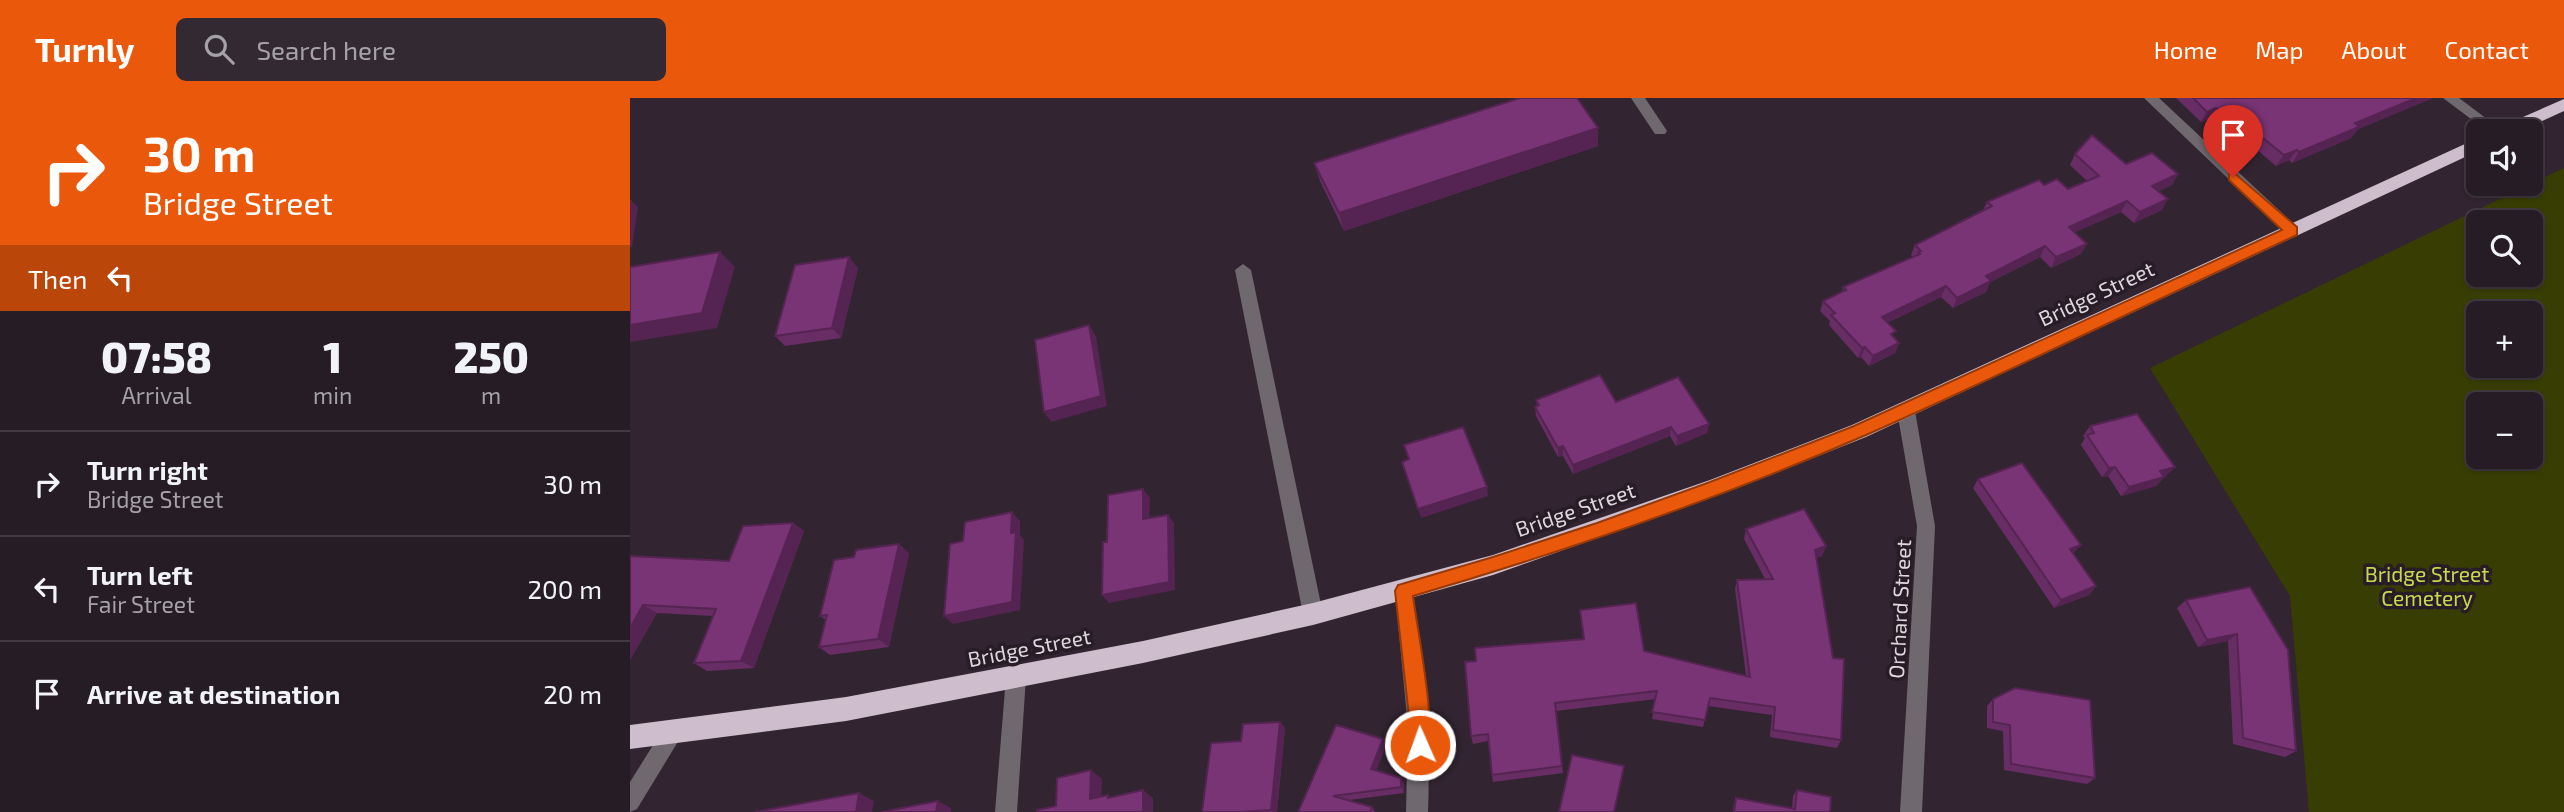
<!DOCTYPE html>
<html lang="en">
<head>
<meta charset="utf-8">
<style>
  :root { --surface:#261c25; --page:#322932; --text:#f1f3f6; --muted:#a4a1a7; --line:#423a42; --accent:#ea580c }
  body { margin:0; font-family:"Exo 2",sans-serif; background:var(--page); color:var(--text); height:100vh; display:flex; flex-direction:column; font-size:26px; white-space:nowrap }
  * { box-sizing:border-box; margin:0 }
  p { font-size:23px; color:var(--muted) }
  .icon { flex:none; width:38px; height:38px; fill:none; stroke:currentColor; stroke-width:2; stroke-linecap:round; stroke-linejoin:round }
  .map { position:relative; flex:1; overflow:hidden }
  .sheet { display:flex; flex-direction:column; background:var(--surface); width:630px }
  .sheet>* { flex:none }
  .guide { background:#ea580c; color:#fff; overflow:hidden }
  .controls { position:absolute; left:1836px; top:21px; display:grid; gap:14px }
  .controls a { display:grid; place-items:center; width:77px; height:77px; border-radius:10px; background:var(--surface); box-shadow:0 2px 5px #0004,0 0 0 2px var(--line); font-size:35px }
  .pin { position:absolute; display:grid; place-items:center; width:60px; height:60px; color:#fff; margin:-72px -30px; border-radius:50% 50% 50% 0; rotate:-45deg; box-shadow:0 0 7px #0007 }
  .pin .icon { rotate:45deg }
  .me { position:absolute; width:77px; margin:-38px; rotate:358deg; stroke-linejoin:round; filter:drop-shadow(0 0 5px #0008) }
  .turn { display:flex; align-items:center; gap:24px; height:147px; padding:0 28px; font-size:32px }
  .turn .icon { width:91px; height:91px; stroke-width:2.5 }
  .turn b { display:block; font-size:49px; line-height:60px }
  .then { display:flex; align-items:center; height:66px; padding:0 28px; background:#0003; gap:14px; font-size:26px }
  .eta { display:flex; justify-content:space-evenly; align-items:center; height:119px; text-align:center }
  .eta b { font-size:42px; font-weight:800; line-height:49px }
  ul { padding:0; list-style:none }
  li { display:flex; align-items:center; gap:21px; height:105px; padding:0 28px; border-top:2px solid var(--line) }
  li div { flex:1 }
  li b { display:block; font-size:26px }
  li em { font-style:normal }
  header { display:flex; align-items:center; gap:42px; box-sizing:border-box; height:98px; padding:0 35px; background:var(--accent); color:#fff }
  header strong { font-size:33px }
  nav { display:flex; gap:38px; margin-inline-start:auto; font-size:24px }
  .search { width:490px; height:63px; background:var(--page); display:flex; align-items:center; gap:18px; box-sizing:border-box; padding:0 24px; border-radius:10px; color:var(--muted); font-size:26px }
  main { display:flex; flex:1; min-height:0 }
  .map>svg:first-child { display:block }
  .green { fill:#383d04; fill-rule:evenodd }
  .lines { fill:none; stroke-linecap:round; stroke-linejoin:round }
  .minor { fill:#6f686e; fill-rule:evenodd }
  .highway { fill:#cebdcc; fill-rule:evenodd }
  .wall { fill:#682d65 }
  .shaded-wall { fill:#552452 }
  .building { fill:#793475; stroke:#552452; stroke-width:2 }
  .route { fill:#ea580c; stroke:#983908; stroke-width:2 }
  .labels { text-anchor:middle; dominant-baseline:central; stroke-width:7; stroke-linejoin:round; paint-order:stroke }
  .street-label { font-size:21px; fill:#dfd7de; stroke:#281c27 }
  .park-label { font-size:21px; fill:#cad851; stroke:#281c27 }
</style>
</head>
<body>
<header>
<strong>Turnly</strong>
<div class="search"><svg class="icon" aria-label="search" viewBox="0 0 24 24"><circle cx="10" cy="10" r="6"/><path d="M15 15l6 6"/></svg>Search here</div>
<nav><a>Home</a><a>Map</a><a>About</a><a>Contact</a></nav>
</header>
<main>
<section class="sheet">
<div class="guide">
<div class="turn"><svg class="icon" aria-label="right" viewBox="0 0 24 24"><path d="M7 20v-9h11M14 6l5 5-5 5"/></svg><div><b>30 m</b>Bridge Street</div></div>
<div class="then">Then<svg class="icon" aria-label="left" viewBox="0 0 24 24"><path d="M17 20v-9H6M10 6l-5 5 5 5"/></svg></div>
</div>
<div class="eta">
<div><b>07:58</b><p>Arrival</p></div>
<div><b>1</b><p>min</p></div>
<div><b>250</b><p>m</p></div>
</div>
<ul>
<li><svg class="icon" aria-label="right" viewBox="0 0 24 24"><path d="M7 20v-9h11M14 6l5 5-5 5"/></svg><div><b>Turn right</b><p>Bridge Street</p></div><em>30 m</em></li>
<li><svg class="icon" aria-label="left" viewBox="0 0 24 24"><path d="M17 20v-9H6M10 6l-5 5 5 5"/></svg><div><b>Turn left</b><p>Fair Street</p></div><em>200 m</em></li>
<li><svg class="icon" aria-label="arrive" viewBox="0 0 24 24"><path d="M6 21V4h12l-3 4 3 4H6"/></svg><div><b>Arrive at destination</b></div><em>20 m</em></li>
</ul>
</section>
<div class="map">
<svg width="1934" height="714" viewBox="0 0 1934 714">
  <rect width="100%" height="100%" fill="#322531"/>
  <!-- green -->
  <path class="green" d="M1934 70V714H1679L1660 498 1520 270ZM1848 124H1900V177H1848ZM1848 215H1900V268H1848ZM1848 306H1900V359H1848Z"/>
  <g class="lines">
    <!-- minor -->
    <g class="minor">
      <polygon points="1001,0 1015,0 1037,33 1035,36 1025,36"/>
      <polygon points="1514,0 1529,0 1667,129 1670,133 1667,137 1657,137"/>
      <polygon points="1813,0 1829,0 1873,33 1857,33"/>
      <polygon points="613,166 621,172 693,516 690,522 683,525 676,522 673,516 605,172"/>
      <polygon points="1276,306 1282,308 1285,313 1305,428 1292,714 1270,714 1287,428 1267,313 1270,308"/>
      <path d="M774 484 781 487 783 493C793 567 801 640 798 714H776L778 630 765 493 767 487Z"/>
      <polygon points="386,570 393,572 396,579 387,714 365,714 376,579 379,572"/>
      <polygon points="42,625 49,628 52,635 49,642 7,711 0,714 0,684 35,628"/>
    </g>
    <!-- highway -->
    <g class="highway">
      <polygon points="1934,1 1934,13 1890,33 1868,33 1870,29"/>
      <polygon points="1848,40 1848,53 1236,339 1094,395 863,477 683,527 513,565 216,623 0,651 0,627 216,599 513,543 683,505 863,457 1080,382 1222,327"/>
    </g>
  </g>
  <!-- wall -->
  <g class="wall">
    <polygon points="1546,0 1803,0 1728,31 1721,40 1662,65 1659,62 1646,68 1627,52 1620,54 1580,21 1571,24"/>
    <polygon points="968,48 714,133 690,83 684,65"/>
    <polygon points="1445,56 1548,76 1542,87 1529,93 1532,112 1504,125 1491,114 1445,134 1457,146 1451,156 1421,170 1410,159 1360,184 1356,194 1323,210 1311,199 1257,225 1263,239 1269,245 1265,255 1239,268 1231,259 1228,260 1199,227 1200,223 1190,213 1193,203 1212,194 1213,189 1283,159 1281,157 1285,147 1353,112 1357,104 1414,87 1438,91 1457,83 1440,67"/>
    <polygon points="228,170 211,240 155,248 145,238"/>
    <polygon points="906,302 986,304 1079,326 1077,335 1046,348 1040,338 943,376 933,358 928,359 906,318 905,309 907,308"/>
    <polygon points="1460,328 1537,378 1534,379 1526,388 1491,398 1478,378 1472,379 1451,347 1455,340 1453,338"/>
    <polygon points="1348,381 1444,455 1443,456 1466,488 1459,497 1424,510 1343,390"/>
    <polygon points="163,425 174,433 124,570 77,573 64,565 83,518 27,515 0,562 0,458 99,463"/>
    <polygon points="1116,431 1196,448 1192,458 1186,460 1211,642 1207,650 1140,639 1142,617 1078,608 1073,629 1022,621 1026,601 926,613 933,675 863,684 862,677 858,643 843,646 841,638 846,563 953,541 950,512 1014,553 1116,578 1105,491 1107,482 1135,481 1114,441"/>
    <polygon points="279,455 259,549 200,557 189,549 196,522 190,518"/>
    <polygon points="1620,489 1666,653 1655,659 1603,646 1598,543 1568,549 1547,510 1556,502"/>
    <polygon points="1363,601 1465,680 1457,686 1374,672 1373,633 1357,630 1357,608"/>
    <polygon points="650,624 655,630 647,714 572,714"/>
    <polygon points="756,648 746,673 774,686 774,695 719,702 742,709 745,714 668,714"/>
    <polygon points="1167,692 1200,714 1103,714 1104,705 1106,700 1162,711 1163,698"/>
  </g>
  <!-- shaded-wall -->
  <g class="shaded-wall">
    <polygon points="1786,0 1803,0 1728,31 1721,40 1662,65 1669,54 1725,25"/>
    <polygon points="1586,10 1580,21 1571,24 1577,14"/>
    <polygon points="968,30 968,48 714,133 709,115"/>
    <polygon points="1634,41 1627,52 1620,54 1627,44"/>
    <polygon points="1667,52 1659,62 1646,68 1654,57"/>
    <polygon points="1548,76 1542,87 1516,99 1522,88"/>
    <polygon points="0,101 8,109 2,149 0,149"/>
    <polygon points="1538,101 1532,112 1504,125 1510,114"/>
    <polygon points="1497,103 1491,114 1434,139 1439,129"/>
    <polygon points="1457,146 1451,156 1421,170 1426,159"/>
    <polygon points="1415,148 1410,159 1360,184 1356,194 1323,210 1327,200 1356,178"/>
    <polygon points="90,154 105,169 87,230 0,244 0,227"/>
    <polygon points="219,159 228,170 211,240 202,230"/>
    <polygon points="1316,188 1311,199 1248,229 1252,219"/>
    <polygon points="459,227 466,238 477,308 421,324 414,314"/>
    <polygon points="1269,245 1265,255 1239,268 1243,258"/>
    <polygon points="1235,249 1231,259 1228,260 1232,250"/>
    <polygon points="1079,326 1077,335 1046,348 1047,338"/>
    <polygon points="1041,329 1040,338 943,376 943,367"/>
    <polygon points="933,348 933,358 928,359 928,350"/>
    <polygon points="1485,369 1478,378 1472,379 1479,370"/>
    <polygon points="1545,369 1526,388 1491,398 1499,389 1530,373"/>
    <polygon points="857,389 858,398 791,420 788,411"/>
    <polygon points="513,391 520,400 519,430 513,421"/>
    <polygon points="382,414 390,423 390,437 394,442 390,512 323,526 314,518 381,435"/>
    <polygon points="538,417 544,425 545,492 479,505 472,497"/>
    <polygon points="163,425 174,433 124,570 111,563"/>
    <polygon points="269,446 279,455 259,549 248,541"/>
    <polygon points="1451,447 1444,455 1433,460 1440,451"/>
    <polygon points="1196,448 1192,458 1181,462 1185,452"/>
    <polygon points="1466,488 1459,497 1424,510 1431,502"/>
    <polygon points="13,507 27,515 0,562 0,530"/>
    <polygon points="1607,536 1598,543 1568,549 1577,542"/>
    <polygon points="650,624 655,630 647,714 643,714 641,712"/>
    <polygon points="753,641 756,648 744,678 741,671"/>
    <polygon points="461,672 472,681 471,709 460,701"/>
    <polygon points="771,680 774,686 774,695 771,689"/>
    <polygon points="513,692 523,700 523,714 513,714"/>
    <polygon points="229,695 244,703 242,714 226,714"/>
    <polygon points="308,703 321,710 321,714 306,714"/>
  </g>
  <!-- building -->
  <g class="building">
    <polygon points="890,0 947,0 968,30 709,115 684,65"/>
    <polygon points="1563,0 1786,0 1725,25 1729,29 1669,54 1667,52 1654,57 1634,41 1627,44 1586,10 1577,14"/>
    <polygon points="1462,37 1496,66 1522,55 1548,76 1522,88 1538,101 1510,114 1497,103 1439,129 1457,146 1426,159 1415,148 1356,178 1361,183 1327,200 1316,188 1252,219 1266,233 1261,236 1269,245 1243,258 1235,249 1232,250 1201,217 1205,215 1193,203 1216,192 1213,189 1290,156 1288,154 1291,153 1285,147 1362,108 1357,104 1409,82 1414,87 1427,81 1438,91 1469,78 1445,56"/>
    <polygon points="90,154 72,215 0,227 0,169"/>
    <polygon points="219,159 202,230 145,238 165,167"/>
    <polygon points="459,227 471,298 414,314 405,242"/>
    <polygon points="970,277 986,304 1048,279 1079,326 1047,338 1041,329 943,367 933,348 928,350 905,309 909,307 906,302"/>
    <polygon points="1507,316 1545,369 1530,373 1534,379 1499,389 1485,369 1479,370 1457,337 1464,335 1460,328"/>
    <polygon points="833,329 857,389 788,411 772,364 779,361 774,347"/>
    <polygon points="1392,365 1451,447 1440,451 1466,488 1431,502 1348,381"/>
    <polygon points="513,391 513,421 538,417 539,484 472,497 473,444 477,444 478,397"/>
    <polygon points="1174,411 1196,448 1185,452 1203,560 1214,561 1211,642 1143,632 1145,609 1080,600 1075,622 1022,614 1027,593 925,605 932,668 862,677 858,636 841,638 835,564 846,563 845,550 954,541 950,512 1006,505 1014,553 1120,579 1107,482 1143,481 1116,431"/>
    <polygon points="382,414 381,435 386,434 382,504 314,518 320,446 333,443 335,424"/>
    <polygon points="163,425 111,563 64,565 86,511 13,507 0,530 0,458 99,463 113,428"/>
    <polygon points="269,446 248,541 189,549 197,517 190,518 204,462 224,459 226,452"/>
    <polygon points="1620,489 1658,552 1666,653 1613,640 1607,536 1577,542 1556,502"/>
    <polygon points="1385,590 1460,602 1465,680 1381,666 1380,627 1363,624 1363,601"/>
    <polygon points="650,624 641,712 611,714 572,714 581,645 611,643 613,626"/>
    <polygon points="706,627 753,641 741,671 771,680 771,689 703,698 742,709 740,714 668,714"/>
    <polygon points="942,657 994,668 984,714 929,714"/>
    <polygon points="461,672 460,701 478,697 478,700 513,692 513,714 407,714 407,712 426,708 427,680"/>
    <polygon points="1167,692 1201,699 1200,714 1104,714 1106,700 1165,711"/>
    <polygon points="229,695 226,714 125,714"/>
    <polygon points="308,703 306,714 251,714"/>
  </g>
  <!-- route -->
  <path class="route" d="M1603 74 1667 129V137C1523 203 1381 273 1236 337 1089 401 936 453 783 498 787 529 807 630 797 654L790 657 783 654 765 493 768 487 863 459 967 425 1080 384 1224 328 1652 132 1599 82V75Z"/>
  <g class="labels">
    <!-- street labels -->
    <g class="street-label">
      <text transform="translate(1466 195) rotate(-25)">Bridge Street</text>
      <text transform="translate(945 411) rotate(-19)">Bridge Street</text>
      <text transform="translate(1269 511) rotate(-87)">Orchard Street</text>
      <text transform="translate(399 549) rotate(-11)">Bridge Street</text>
    </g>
    <!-- park labels -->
    <g class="park-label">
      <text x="1797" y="475">Bridge Street<tspan x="1797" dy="24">Cemetery</tspan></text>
    </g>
  </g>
</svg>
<div class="controls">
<a><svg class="icon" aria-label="sound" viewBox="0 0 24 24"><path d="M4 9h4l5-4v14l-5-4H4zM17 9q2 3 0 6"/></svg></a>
<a><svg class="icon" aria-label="search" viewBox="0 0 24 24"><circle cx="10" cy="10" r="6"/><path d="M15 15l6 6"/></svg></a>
<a>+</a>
<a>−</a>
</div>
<div class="pin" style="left:1603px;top:79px;background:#d93025"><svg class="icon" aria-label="arrive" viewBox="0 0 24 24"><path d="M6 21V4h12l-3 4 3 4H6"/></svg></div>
<svg class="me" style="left:790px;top:647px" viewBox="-20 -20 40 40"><circle r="17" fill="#ea580c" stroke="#fff" stroke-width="3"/><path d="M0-11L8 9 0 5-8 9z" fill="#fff"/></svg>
</div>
</main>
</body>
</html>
